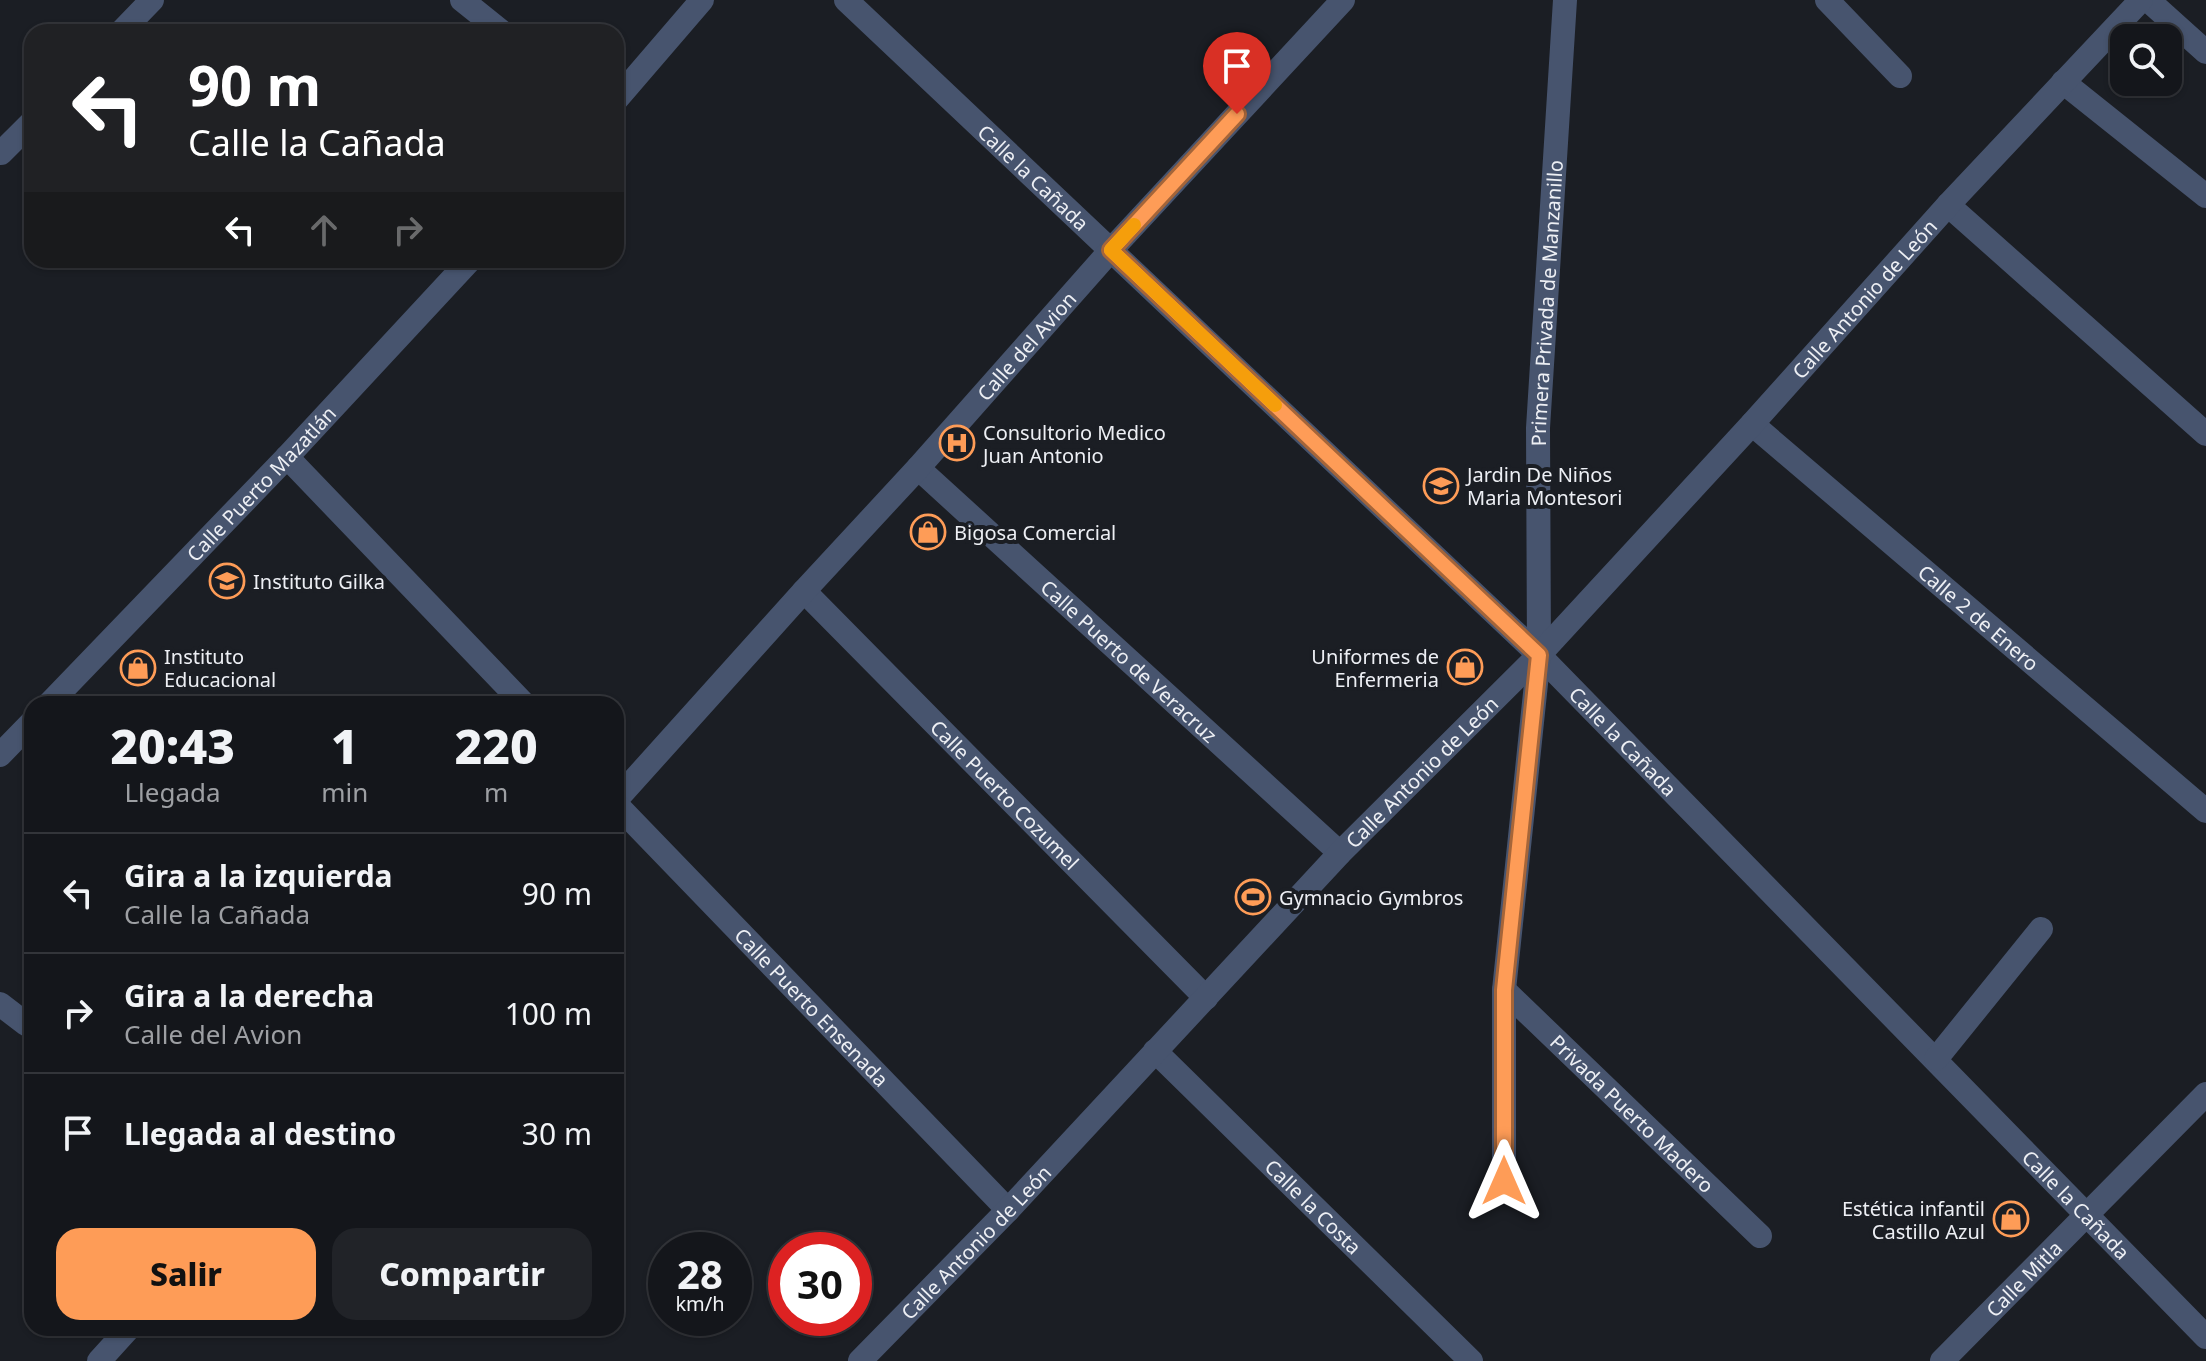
<!DOCTYPE html>
<html lang="es">
<head>
<meta charset="utf-8">
<style>
  :root { --surface:#14161b; --page:#212328; --text:#f1f3f6; --muted:#9d9fa3; --line:#33353a; --accent:#fe9c57 }
  body { margin:0; font-family:"Noto Sans",sans-serif; background:var(--page); color:var(--text); height:100vh; display:flex; flex-direction:column; font-size:30px; white-space:nowrap }
  * { box-sizing:border-box; margin:0 }
  p { font-size:26px; color:var(--muted) }
  .icon { flex:none; width:44px; height:44px; fill:none; stroke:currentColor; stroke-width:2; stroke-linecap:round; stroke-linejoin:round }
  .map { position:relative; flex:1; overflow:hidden }
  .panel { position:absolute; left:24px; top:696px; width:600px; height:640px; display:flex; flex-direction:column; background:var(--surface); border-radius:24px; box-shadow:0 2px 6px #0004,0 0 0 2px var(--line) }
  .panel>* { flex:none }
  .guide { position:absolute; left:24px; top:24px; width:600px; height:244px; border-radius:24px; box-shadow:0 2px 6px #0004,0 0 0 2px var(--line); background:#202124; color:#fff; overflow:hidden }
  .fabs { position:absolute; left:2110px; top:24px; display:grid; gap:16px }
  .fabs a { display:grid; place-items:center; width:72px; height:72px; border-radius:16px; background:var(--surface); box-shadow:0 2px 6px #0004,0 0 0 2px var(--line); font-size:40px }
  .speed { position:absolute; left:648px; top:1232px; display:flex; gap:16px; font-size:40px; font-weight:700; text-align:center }
  .speed>* { display:grid; place-content:center; width:104px; height:104px; border-radius:50%; background:var(--surface); box-shadow:0 2px 6px #0004,0 0 0 2px var(--line); line-height:1 }
  .speed small { font-size:20px; font-weight:400 }
  .speed .limit { border:12px solid #d22; background:#fff; color:#111 }
  .pin { position:absolute; display:grid; place-items:center; width:68px; height:68px; color:#fff; margin:-82px -34px; border-radius:50% 50% 50% 0; rotate:-45deg; box-shadow:0 0 8px #0007 }
  .pin .icon { rotate:45deg }
  .me { position:absolute; width:88px; margin:-44px; rotate:0deg; stroke-linejoin:round; filter:drop-shadow(0 0 6px #0008) }
  .turn { display:flex; align-items:center; gap:28px; height:168px; padding:0 32px; font-size:36px }
  .turn .icon { width:104px; height:104px; stroke-width:2.5 }
  .turn b { display:block; font-size:56px; line-height:68px }
  .lanes { display:flex; align-items:center; height:76px; padding:0 32px; background:#0003; justify-content:center; gap:40px; direction:ltr }
  .lanes .off { opacity:.35 }
  .eta { display:flex; justify-content:space-evenly; align-items:center; height:136px; text-align:center }
  .eta b { font-size:48px; font-weight:800; line-height:56px }
  .action { display:flex; gap:16px; margin-top:auto; padding:16px 32px }
  .action a { flex:1; height:92px; border-radius:24px; background:var(--accent); color:#111; font-size:32px; font-weight:800; line-height:92px; text-align:center }
  .action a+a { background:var(--page); color:var(--text) }
  ul { padding:0; list-style:none }
  li { display:flex; align-items:center; gap:24px; height:120px; padding:0 32px; border-top:2px solid var(--line) }
  li div { flex:1 }
  li b { display:block; font-size:30px }
  li em { font-style:normal }
  .map>svg:first-child { display:block }
  .lines { fill:none; stroke-linecap:round; stroke-linejoin:round }
  .minor { stroke:#47546e; stroke-width:24 }
  .route-casing { stroke:#a56539; stroke-width:20 }
  .route { stroke:#fe9c57; stroke-width:14 }
  .slow { stroke:#f59e0b; stroke-width:14 }
  .labels { text-anchor:middle; dominant-baseline:central; stroke-width:8; stroke-linejoin:round; paint-order:stroke }
  .street-label { font-size:20px; fill:#edeff4; stroke:#1b1e24 }
  .poi-label { font-size:20px; fill:#edeff4; stroke:#1b1e24; text-anchor:start }
</style>
</head>
<body>
<div class="map">
<svg width="2206" height="1361" viewBox="0 0 2206 1361">
  <rect width="100%" height="100%" fill="#1b1e24"/>
  <g class="lines">
    <!-- minor -->
    <g class="minor">
      <polyline points="462,0 502,32"/>
      <path id="s1" d="M846 0 1539 655 2206 1337"/>
      <polyline points="1827,0 1900,76"/>
      <polyline points="2148,0 2206,52"/>
      <polyline points="121,32 152,0"/>
      <polyline points="2063,82 2206,196"/>
      <polyline points="616,100 702,0"/>
      <polyline points="0,152 1,153 32,122"/>
      <polyline points="1948,205 2206,434"/>
      <path id="s2" d="M1752 424 2206 811"/>
      <polyline points="287,457 524,704"/>
      <path id="s3" d="M918 468 1340 853"/>
      <path id="s4" d="M804 591 1206 998"/>
      <path id="s5" d="M49 704 287 457 470 260"/>
      <polyline points="0,755 32,722"/>
      <path id="s6" d="M616 800 804 591 918 468 1111 250 1343 0"/>
      <path id="s7" d="M616 804 1008 1210"/>
      <path id="s8" d="M1504 990 1760 1236"/>
      <polyline points="0,1004 26,1024"/>
      <path id="s9" d="M1155 1051 1471 1361"/>
      <polyline points="1936,1059 2041,929"/>
      <path id="s10" d="M1504 1181V990L1539 655 1538 428 1565 0"/>
      <polyline points="99,1361 129,1328"/>
      <path id="s11" d="M860 1361 1008 1210 1340 853 1539 655 1752 424 1948 205 2141 0"/>
      <path id="s12" d="M1942 1361 2206 1094"/>
    </g>
  </g>
  <g class="lines">
    <!-- route casing -->
    <g class="route-casing">
      <polyline id="route" points="1237,114 1111,250 1539,655 1504,990 1504,1181"/>
    </g>
    <!-- route -->
    <use href="#route" class="route"/>
    <!-- slow -->
    <polyline class="slow" points="1134,225 1111,250 1275,405"/>
  </g>
  <!-- icons -->
  <defs>
    <g id="hospital-ring" transform="scale(1.8)"><circle r="9.5" fill="#1b1e24" stroke="#fe9c57" stroke-width="1.5"/><path d="M-5-5h3v3.5h4V-5h3V5h-3V1.5h-4V5h-3Z" fill="#fe9c57"/></g>
    <g id="school-ring" transform="scale(1.8)"><circle r="9.5" fill="#1b1e24" stroke="#fe9c57" stroke-width="1.5"/><path d="M0-5L7-2L0 1L-7-2ZM-4 1L0 2.5L4 1V4Q0 6-4 4Z" fill="#fe9c57"/></g>
    <g id="shop-ring" transform="scale(1.8)"><circle r="9.5" fill="#1b1e24" stroke="#fe9c57" stroke-width="1.5"/><path d="M-5-2.5h2.3a2.7 3.5 0 0 1 5.4 0H5L5.5 6h-11ZM-1.5-2.5h3a1.5 2.3 0 0 0-3 0Z" fill="#fe9c57"/></g>
    <g id="stadium-ring" transform="scale(1.8)"><circle r="9.5" fill="#1b1e24" stroke="#fe9c57" stroke-width="1.5"/><path d="M0-5a6.5 5 0 1 0 0 10a6.5 5 0 1 0 0-10ZM-3.5-1.8h7v3.6h-7Z" fill="#fe9c57"/></g>
  </defs>
  <g fill-rule="evenodd">
    <use href="#hospital-ring" x="957" y="443"/>
    <use href="#school-ring" x="1441" y="486"/>
    <use href="#shop-ring" x="928" y="532"/>
    <use href="#school-ring" x="227" y="581"/>
    <use href="#shop-ring" x="1465" y="667"/>
    <use href="#shop-ring" x="138" y="668"/>
    <use href="#stadium-ring" x="1253" y="897"/>
    <use href="#shop-ring" x="2011" y="1219"/>
  </g>
  <g class="labels">
    <!-- street labels -->
    <g class="street-label">
      <text stroke="none"><textPath href="#s1" startOffset="258">Calle la Cañada</textPath></text>
      <text stroke="none"><textPath href="#s11" startOffset="1462">Calle Antonio de León</textPath></text>
      <text stroke="none"><textPath href="#s10" startOffset="880">Primera Privada de Manzanillo</textPath></text>
      <text stroke="none"><textPath href="#s6" startOffset="612">Calle del Avion</textPath></text>
      <text stroke="none"><textPath href="#s5" startOffset="306">Calle Puerto Mazatlán</textPath></text>
      <text stroke="none"><textPath href="#s2" startOffset="298">Calle 2 de Enero</textPath></text>
      <text stroke="none"><textPath href="#s3" startOffset="286">Calle Puerto de Veracruz</textPath></text>
      <text stroke="none"><textPath href="#s1" startOffset="1074">Calle la Cañada</textPath></text>
      <text stroke="none"><textPath href="#s11" startOffset="814">Calle Antonio de León</textPath></text>
      <text stroke="none"><textPath href="#s4" startOffset="286">Calle Puerto Cozumel</textPath></text>
      <text stroke="none"><textPath href="#s7" startOffset="282">Calle Puerto Ensenada</textPath></text>
      <text stroke="none"><textPath href="#s8" startOffset="178">Privada Puerto Madero</textPath></text>
      <text stroke="none"><textPath href="#s1" startOffset="1722">Calle la Cañada</textPath></text>
      <text stroke="none"><textPath href="#s9" startOffset="222">Calle la Costa</textPath></text>
      <text stroke="none"><textPath href="#s11" startOffset="166">Calle Antonio de León</textPath></text>
      <text stroke="none"><textPath href="#s12" startOffset="116">Calle Mitla</textPath></text>
    </g>
    <!-- poi labels -->
    <g class="poi-label">
      <text x="983" y="432">Consultorio Medico<tspan x="983" dy="23">Juan Antonio</tspan></text>
      <text x="1467" y="474">Jardin De Niños<tspan x="1467" dy="23">Maria Montesori</tspan></text>
      <text x="954" y="532">Bigosa Comercial</text>
      <text x="253" y="581">Instituto Gilka</text>
      <text x="164" y="656">Instituto<tspan x="164" dy="23">Educacional</tspan></text>
      <text x="1439" y="656" text-anchor="end">Uniformes de<tspan x="1439" dy="23">Enfermeria</tspan></text>
      <text x="1279" y="897">Gymnacio Gymbros</text>
      <text x="1985" y="1208" text-anchor="end">Estética infantil<tspan x="1985" dy="23">Castillo Azul</tspan></text>
    </g>
  </g>
</svg>
<div class="fabs">
<a><svg class="icon" aria-label="search" viewBox="0 0 24 24"><circle cx="10" cy="10" r="6"/><path d="M15 15l6 6"/></svg></a>
</div>
<div class="speed"><div>28<small>km/h</small></div><div class="limit">30</div></div>
<div class="pin" style="left:1237px;top:114px;background:#d93025"><svg class="icon" aria-label="arrive" viewBox="0 0 24 24"><path d="M6 21V4h12l-3 4 3 4H6"/></svg></div>
<svg class="me" style="left:1504px;top:1181px" viewBox="-20 -20 40 40"><path d="M0-17L14 15 0 8-14 15z" fill="#fe9c57" stroke="#fff" stroke-width="4"/></svg>
<div class="guide">
<div class="turn"><svg class="icon" aria-label="left" viewBox="0 0 24 24"><path d="M17 20v-9H6M10 6l-5 5 5 5"/></svg><div><b>90 m</b>Calle la Cañada</div></div>
<div class="lanes"><svg class="icon" aria-label="left" viewBox="0 0 24 24"><path d="M17 20v-9H6M10 6l-5 5 5 5"/></svg><svg class="icon off" aria-label="ahead" viewBox="0 0 24 24"><path d="M12 20V5M6 11l6-6 6 6"/></svg><svg class="icon off" aria-label="right" viewBox="0 0 24 24"><path d="M7 20v-9h11M14 6l5 5-5 5"/></svg></div>
</div>
<section class="panel">
<div class="eta">
<div><b>20:43</b><p>Llegada</p></div>
<div><b>1</b><p>min</p></div>
<div><b>220</b><p>m</p></div>
</div>
<ul>
<li><svg class="icon" aria-label="left" viewBox="0 0 24 24"><path d="M17 20v-9H6M10 6l-5 5 5 5"/></svg><div><b>Gira a la izquierda</b><p>Calle la Cañada</p></div><em>90 m</em></li>
<li><svg class="icon" aria-label="right" viewBox="0 0 24 24"><path d="M7 20v-9h11M14 6l5 5-5 5"/></svg><div><b>Gira a la derecha</b><p>Calle del Avion</p></div><em>100 m</em></li>
<li><svg class="icon" aria-label="arrive" viewBox="0 0 24 24"><path d="M6 21V4h12l-3 4 3 4H6"/></svg><div><b>Llegada al destino</b></div><em>30 m</em></li>
</ul>
<div class="action"><a>Salir</a><a>Compartir</a></div>
</section>
</div>
</body>
</html>
